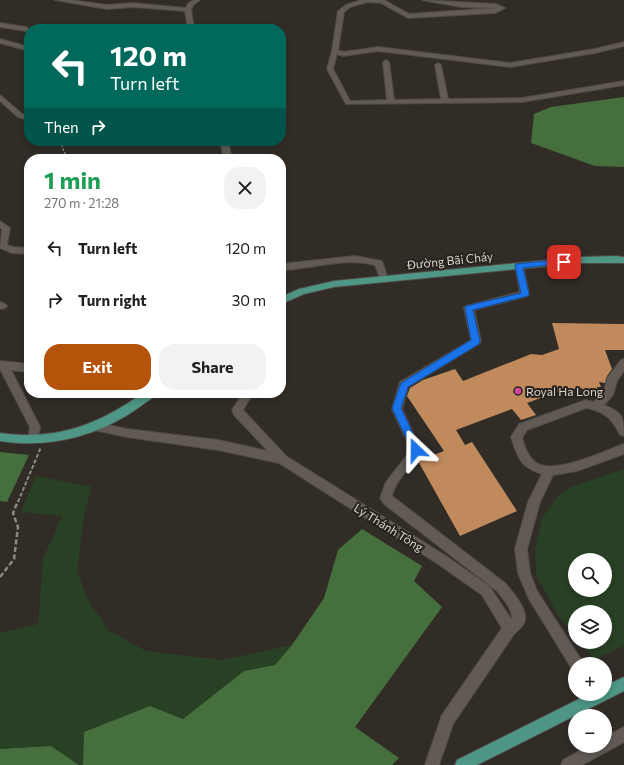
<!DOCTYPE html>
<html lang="en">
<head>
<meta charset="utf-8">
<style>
  :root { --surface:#fff; --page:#f2f2f2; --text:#202124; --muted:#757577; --accent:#b45309 }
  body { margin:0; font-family:Commissioner,sans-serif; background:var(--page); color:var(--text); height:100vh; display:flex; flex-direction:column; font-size:15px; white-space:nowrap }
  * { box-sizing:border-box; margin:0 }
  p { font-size:13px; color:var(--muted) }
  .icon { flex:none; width:22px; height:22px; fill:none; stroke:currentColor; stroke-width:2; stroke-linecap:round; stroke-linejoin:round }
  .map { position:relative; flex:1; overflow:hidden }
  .drawer { position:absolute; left:24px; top:154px; width:262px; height:244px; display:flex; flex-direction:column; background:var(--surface); border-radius:16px; box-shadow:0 2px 6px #0003 }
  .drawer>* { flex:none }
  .hud { position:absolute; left:24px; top:24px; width:262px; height:122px; border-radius:16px; box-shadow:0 2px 6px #0003; background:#00695c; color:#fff; overflow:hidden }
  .tools { position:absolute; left:568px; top:553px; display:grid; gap:8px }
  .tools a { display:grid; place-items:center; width:44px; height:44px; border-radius:50%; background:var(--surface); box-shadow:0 2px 6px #0003; font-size:20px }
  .pin { position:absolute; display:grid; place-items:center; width:34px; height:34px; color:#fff; margin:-17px; border-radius:8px; box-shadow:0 2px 6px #0006 }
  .me { position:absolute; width:44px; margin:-22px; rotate:337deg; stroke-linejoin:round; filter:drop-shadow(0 0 3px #0008) }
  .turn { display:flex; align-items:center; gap:14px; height:84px; padding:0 20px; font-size:18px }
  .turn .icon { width:52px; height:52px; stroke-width:2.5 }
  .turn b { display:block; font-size:28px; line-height:34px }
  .then { display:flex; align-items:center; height:38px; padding:0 20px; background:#0003; gap:8px; font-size:15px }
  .round { display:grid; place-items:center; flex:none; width:42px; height:42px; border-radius:16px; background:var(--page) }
  .headline { display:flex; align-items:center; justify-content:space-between; height:68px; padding:0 20px }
  h1 { font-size:24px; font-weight:700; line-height:30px; color:#1e9e55 }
  .primary-button { display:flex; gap:8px; margin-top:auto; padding:8px 20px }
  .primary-button a { flex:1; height:46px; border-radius:16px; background:var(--accent); color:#fff; font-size:16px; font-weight:700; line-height:46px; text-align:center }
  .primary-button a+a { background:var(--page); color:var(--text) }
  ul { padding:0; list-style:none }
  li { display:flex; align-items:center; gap:12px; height:52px; padding:0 20px }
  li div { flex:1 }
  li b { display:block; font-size:15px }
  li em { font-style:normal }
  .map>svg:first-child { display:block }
  .green { fill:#284023; fill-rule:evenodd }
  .forest { fill:#45703d }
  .building { fill:#c08a5c }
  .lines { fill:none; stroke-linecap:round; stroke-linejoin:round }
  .minor-casing { stroke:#4f4a46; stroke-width:2 }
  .major-casing { stroke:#4f4a46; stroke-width:2 }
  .path-far2 { stroke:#8d8884; stroke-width:1.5; stroke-dasharray:2.5 1.5; stroke-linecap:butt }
  .path-far1 { stroke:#8d8884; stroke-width:2; stroke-dasharray:4 2; stroke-linecap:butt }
  .path { stroke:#8d8884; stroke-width:2.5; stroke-dasharray:5 2.5; stroke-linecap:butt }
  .minor { fill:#615a55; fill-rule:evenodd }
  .major { fill:#4e9685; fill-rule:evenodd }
  .route { fill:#1a73e8; stroke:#114b97 }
  .hotel-dot { fill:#d1479c; stroke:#28221d; stroke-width:1.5 }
  .labels { text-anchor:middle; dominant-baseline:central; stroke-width:4; stroke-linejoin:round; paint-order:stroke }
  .street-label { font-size:12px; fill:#d8d4d0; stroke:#28221d }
  .poi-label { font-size:12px; fill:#d8d4d0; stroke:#28221d; text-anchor:start }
</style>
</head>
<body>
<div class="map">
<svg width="624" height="765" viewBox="0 0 624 765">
  <rect width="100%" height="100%" fill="#322c27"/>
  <!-- green -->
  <g class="green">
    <path d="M624 469V646L594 659 580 642H605V612H575V636L558 615 536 575 535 550 542 518 557 497 571 487ZM575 560H605V590H575Z"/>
    <polygon points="36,476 92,487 84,515 77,571 88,600 108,630 146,651 223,660 292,645 275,665 244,671 183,719 150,706 84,732 83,765 79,765 51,746 0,749 0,633 38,624 43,559 62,516 21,512"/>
  </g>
  <!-- forest -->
  <g class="forest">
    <polygon points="624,97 624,167 595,166 531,143 534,114 551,107"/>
    <polygon points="0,452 29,455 7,502 0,501"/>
    <polygon points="362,529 422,566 414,581 442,607 355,727 399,758 392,765 83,765 84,732 150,706 183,719 244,671 275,665 292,645 324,598 338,550"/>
    <polygon points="51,746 79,765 0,765 0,749"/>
  </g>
  <!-- building -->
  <polygon class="building" points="552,323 624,324 624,350 605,350 612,369 607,376 605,383 599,382 601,387 597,387 598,391 583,391 582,388 562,390 527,403 536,415 521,420 512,409 456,430 465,445 472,442 517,511 460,536 418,461 444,451 407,396 410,388 423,380 455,369 463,381 531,354 542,355 559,349"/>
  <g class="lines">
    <!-- minor casing -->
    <g class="minor-casing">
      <g id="minor">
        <path d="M55 0H70L107 5 133 3 186 8C188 1 193 0 200 0L193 5 191 10 194 29H188L185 11 133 7 107 9Z"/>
        <polygon points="361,0 384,0 409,14 497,8 461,7 422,0 496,4 505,8 495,13 408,18 381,3 367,2 350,7 344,12 338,50 344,52 378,47 510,63 595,49 624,42 624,46 595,53 510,67 378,51 343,56 337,54 333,69 350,101 387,100 383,62 386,60 389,62 394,100 441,99 435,65 438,63 441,65 448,99 522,98 624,81 624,85 522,102 346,104 327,69 332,51 338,11 346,5"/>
        <polygon points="0,23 26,27 29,29 26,31 0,27"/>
        <polygon points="0,39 29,47 29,51 0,43"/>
        <polygon points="0,95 22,114 29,116 29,120 18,117 0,101"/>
        <polygon points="220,141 228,141 232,159 224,159"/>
        <polygon points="0,221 10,228 7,245 13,247 29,248 29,254 12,253 0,248 2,229 0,228"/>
        <path d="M355 256 382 261 388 279 387 281H381L375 265C344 257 312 269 281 270V264Z"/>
        <path d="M519 263 523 266 529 294 528 296 474 310 481 341 479 344 408 387 402 409 421 450C414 466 395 479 392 496L505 583C512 591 532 613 523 625 521 628 517 631 514 634L453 724 439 765H425L442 715 502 628 482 595 438 564 279 463 218 450 127 437 94 430 90 429 89 426 90 423 94 422 127 429 218 440 268 451 234 415 232 410 243 393H253L243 410 286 456 446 556 490 587 511 619 512 617C511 607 503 599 497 591L384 504 380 498 386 482 411 450 392 409 400 382 471 340 464 308 466 306 520 292 515 266Z"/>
        <polygon points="0,302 5,304 7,306 5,308 0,309"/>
        <path d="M624 359V371L617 381 613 395 604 405C623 413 624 417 624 436L620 435C612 418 605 412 586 408L527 430 522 438C525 447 527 455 535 462 553 476 604 451 624 444V454L577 471 553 475 540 502 527 549 530 573 537 591 584 664H575V670L572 669 529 599 518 573 515 549 528 502 542 474C520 467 518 458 511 437L519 424 586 400 594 402 604 390 608 377 621 360Z"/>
        <polygon points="0,361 29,364 29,372 11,370 40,427 37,442 33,443 29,442 28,439 30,427 0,369"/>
        <polygon points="624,727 624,742 582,765 561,765 563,760 589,746 605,746 605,737"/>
      </g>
    </g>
    <!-- major casing -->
    <g class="major-casing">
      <g id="major">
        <polygon points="616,256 624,257 624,263 580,263 334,287 304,294 281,304 281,297 299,289 334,281 580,257"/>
        <path d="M143 393H156L155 396C144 403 135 411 124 417 87 439 43 448 0 441V433C56 441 98 425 143 393Z"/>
        <polygon points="624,677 624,691 477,765 455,765 457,760 589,694 605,694 605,686"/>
      </g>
    </g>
    <!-- path-far2 -->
    <polyline class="path-far2" points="60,141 67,159"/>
    <!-- path-far1 -->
    <polyline class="path-far1" points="18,502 41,447"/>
    <!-- path -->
    <polyline class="path" points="0,577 14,559 18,527 13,513 18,501"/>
    <!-- minor -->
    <use href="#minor" class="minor"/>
    <!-- major -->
    <use href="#major" class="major"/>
  </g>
  <!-- route -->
  <polygon class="route" points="564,259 567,260 567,263 523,268 529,294 528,296 473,310 480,341 479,344 408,387 401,408 421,450 420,453 416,455 413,453 392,408 401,383 471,340 465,308 466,306 521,293 515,266 516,264"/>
  <!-- markers -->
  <circle class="hotel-dot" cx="518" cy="391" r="4"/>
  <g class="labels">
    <!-- street labels -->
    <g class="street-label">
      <text transform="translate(450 260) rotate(-6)">Đường Bãi Cháy</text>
      <text transform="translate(389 527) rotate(32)">Lý Thánh Tông</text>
    </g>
    <!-- poi labels -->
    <g class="poi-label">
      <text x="526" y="391">Royal Ha Long</text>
    </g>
  </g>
</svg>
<div class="tools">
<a><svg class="icon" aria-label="search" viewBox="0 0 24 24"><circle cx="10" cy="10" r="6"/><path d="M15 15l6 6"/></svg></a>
<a><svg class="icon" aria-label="layers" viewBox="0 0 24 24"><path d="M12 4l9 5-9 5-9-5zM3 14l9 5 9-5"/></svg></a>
<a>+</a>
<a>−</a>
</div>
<div class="pin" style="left:564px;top:262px;background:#d93025"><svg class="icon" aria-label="arrive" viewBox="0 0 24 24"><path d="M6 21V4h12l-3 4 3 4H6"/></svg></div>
<svg class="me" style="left:416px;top:450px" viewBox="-20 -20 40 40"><path d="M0-17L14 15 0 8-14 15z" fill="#1a73e8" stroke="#fff" stroke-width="4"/></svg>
<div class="hud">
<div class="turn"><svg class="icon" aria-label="left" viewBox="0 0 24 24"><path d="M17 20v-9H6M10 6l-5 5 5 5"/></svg><div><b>120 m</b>Turn left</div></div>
<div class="then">Then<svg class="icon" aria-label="right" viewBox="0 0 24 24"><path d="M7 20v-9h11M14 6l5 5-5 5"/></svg></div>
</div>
<section class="drawer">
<div class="headline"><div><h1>1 min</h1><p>270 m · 21:28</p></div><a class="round"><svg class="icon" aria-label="close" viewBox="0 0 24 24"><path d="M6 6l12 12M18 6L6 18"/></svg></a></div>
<ul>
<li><svg class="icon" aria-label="left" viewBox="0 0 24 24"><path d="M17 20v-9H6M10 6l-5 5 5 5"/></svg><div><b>Turn left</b></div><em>120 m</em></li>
<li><svg class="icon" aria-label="right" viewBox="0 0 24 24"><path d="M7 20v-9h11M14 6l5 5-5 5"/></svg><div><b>Turn right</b></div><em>30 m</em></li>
</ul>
<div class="primary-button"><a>Exit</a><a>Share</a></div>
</section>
</div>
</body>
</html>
